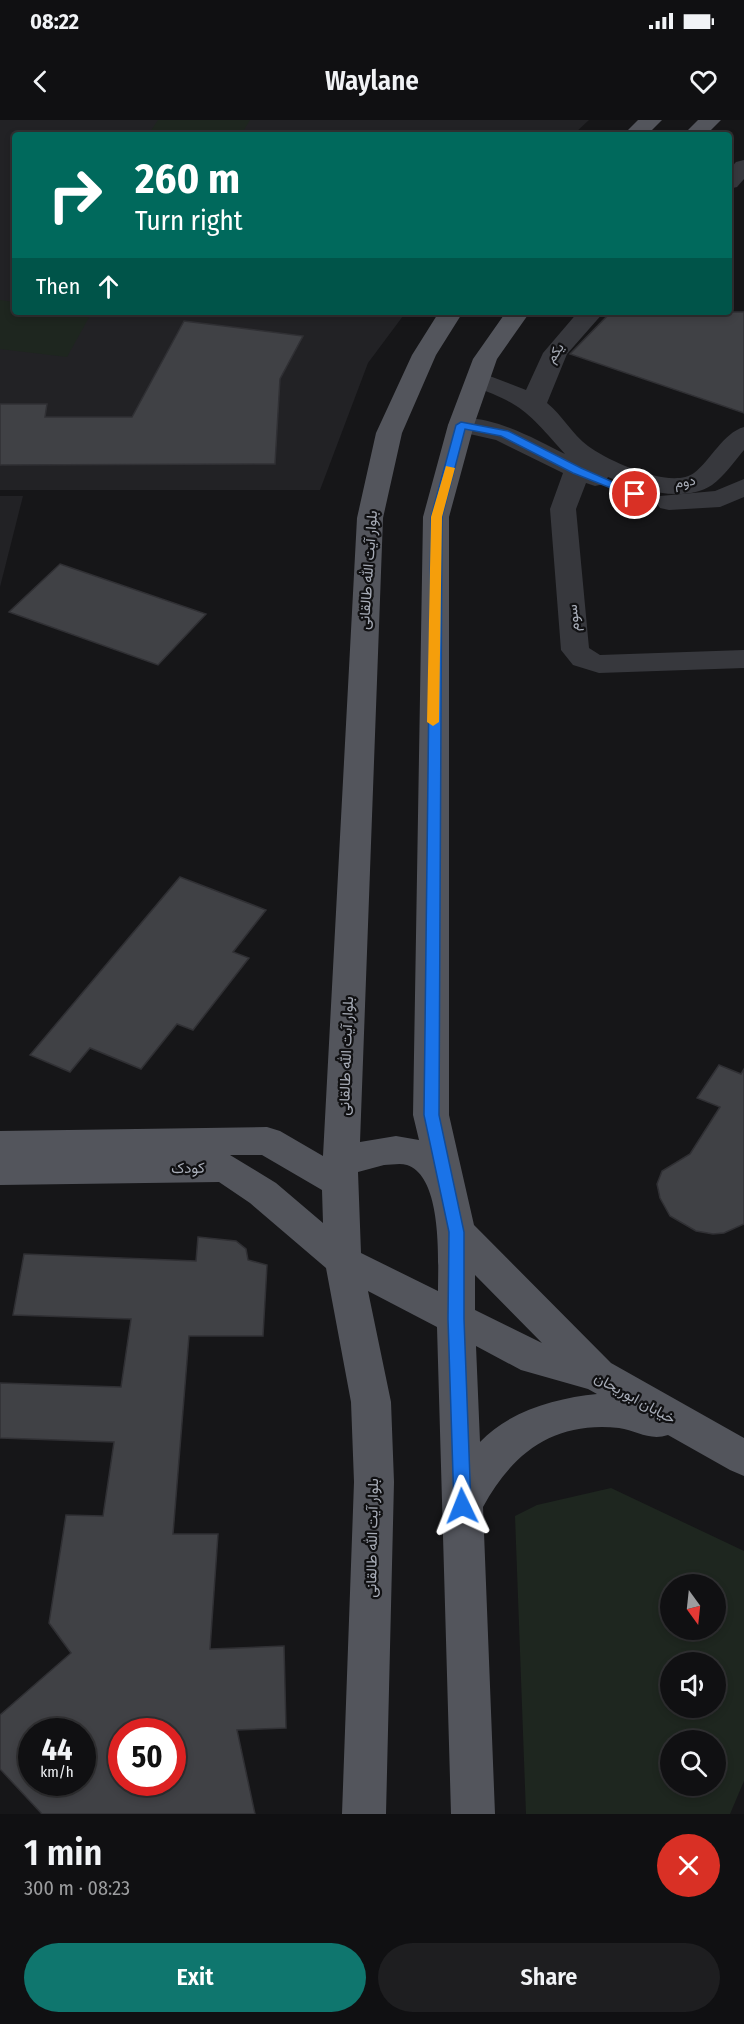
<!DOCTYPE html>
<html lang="en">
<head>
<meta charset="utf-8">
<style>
  :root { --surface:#101012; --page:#1e1e20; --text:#f1f3f6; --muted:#9c9d9f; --line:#303032; --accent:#0f766e }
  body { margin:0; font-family:"Fira Sans Condensed",Vazirmatn,sans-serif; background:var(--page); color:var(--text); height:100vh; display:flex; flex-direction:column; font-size:22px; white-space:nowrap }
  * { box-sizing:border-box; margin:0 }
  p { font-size:20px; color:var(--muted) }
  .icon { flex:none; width:33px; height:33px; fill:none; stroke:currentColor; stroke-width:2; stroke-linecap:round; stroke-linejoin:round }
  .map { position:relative; height:1694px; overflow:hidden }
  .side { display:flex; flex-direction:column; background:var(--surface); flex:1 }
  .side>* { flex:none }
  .banner { position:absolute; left:12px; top:12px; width:720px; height:183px; border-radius:6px; box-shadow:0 3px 9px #0003,0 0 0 2px var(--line); background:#00695c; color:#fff; overflow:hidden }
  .needle { width:39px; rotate:165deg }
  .controls { position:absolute; left:660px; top:1454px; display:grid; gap:12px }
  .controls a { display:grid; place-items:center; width:66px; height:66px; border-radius:50%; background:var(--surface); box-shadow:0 3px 9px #0003,0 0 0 2px var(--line); font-size:30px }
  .speed { position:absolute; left:18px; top:1598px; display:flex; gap:12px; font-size:30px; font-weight:700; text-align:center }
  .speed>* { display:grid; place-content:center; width:78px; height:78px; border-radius:50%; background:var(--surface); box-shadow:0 3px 9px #0003,0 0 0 2px var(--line); line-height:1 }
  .speed small { font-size:15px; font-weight:400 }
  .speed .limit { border:9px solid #d22; background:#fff; color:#111 }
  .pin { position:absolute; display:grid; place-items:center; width:51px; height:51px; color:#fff; margin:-26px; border:3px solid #fff; border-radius:50%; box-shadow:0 2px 6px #0007 }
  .me { position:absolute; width:66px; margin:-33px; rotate:358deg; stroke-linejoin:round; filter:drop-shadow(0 0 4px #0008) }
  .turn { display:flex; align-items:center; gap:21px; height:126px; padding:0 24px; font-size:27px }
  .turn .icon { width:78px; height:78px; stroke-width:2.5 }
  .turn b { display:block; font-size:42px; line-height:51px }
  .then { display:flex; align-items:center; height:57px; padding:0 24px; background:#0003; gap:12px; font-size:22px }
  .round { display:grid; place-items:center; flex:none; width:63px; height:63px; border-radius:32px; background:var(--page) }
  .head { display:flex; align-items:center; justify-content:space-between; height:102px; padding:0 24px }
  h1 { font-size:36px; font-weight:600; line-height:45px }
  .button { display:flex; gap:12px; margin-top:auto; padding:12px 24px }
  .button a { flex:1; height:69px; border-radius:36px; background:var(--accent); color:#fff; font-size:24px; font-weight:600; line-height:69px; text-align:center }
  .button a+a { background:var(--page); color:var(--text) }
  .status { display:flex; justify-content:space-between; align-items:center; height:42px; padding:0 30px; background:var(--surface); direction:ltr }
  .status svg { height:16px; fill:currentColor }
  header { display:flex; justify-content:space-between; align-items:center; height:78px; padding:0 24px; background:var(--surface); font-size:27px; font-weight:600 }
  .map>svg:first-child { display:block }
  .built { fill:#222225 }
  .green { fill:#1e261f; fill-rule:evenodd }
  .building { fill:#404145; stroke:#303034; stroke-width:1.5; fill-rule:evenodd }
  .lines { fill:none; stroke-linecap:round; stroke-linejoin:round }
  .minor { fill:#37383d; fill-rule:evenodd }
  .major { fill:#53555c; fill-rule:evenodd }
  .route { fill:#1a73e8; stroke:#114b97; stroke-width:1.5 }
  .slow { fill:#f59e0b }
  .labels { text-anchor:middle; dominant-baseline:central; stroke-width:4.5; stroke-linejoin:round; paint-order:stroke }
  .far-street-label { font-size:14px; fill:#a8adb8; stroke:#111113 }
  .street-label { font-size:15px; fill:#a8adb8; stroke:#111113 }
</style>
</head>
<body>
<div class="status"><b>08:22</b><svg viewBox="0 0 49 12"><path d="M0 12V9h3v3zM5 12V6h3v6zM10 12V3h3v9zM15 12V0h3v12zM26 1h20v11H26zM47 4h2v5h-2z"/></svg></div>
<header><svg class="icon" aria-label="back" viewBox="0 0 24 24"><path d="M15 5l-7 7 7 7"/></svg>Waylane<svg class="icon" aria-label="heart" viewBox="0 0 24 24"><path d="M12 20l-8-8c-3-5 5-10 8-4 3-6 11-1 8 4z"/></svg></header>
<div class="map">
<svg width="744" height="1694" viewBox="0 0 744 1694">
  <rect width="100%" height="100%" fill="#161618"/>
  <!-- built -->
  <g class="built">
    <polygon points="0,0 589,0 573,15 15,15 15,192 406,192 368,243 320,370 0,370"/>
    <polygon points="0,376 23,376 0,467"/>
  </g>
  <!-- green -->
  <g class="green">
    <polygon points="158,0 250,0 241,15 148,15"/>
    <polygon points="0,180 15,182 15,192 92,192 67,237 0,229"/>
    <path d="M611 1368 744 1431V1661L730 1694H526L515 1396 537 1385ZM670 1464H716V1509H670ZM670 1542H716V1587H670ZM670 1620H716V1665H670Z"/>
  </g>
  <!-- building -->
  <g class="building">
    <polygon points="611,192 744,192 744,293 570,234"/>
    <polygon points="184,201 303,216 280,259 275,344 0,345 0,284 47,284 45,297 132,297"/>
    <polygon points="60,444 206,494 158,545 9,492"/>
    <polygon points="180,757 266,790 233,832 249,838 193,910 177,904 141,949 90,928 70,952 30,935"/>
    <polygon points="719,945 741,954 744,949 744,1104 724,1113 713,1114 696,1111 670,1096 660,1078 657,1064 662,1051 690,1034 720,987 697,978"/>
    <path d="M198 1117 236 1121 246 1129 248 1140 267 1145 263 1216H189L173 1414H218L210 1529 284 1526 286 1608 237 1610 255 1694H42L0 1649V1595L71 1533 49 1503 66 1395 103 1396 114 1322 0 1318V1263L121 1267 131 1199 13 1195 24 1134 196 1141ZM32 1611H82V1662H32ZM122 1611H172V1662H122Z"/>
  </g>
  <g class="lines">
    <!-- minor -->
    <g class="minor">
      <polygon points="744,40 744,59 737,67 729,69 729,50 736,42"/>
      <path d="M578 192H604L567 234 547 283C562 295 572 314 588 326 608 341 671 370 694 353 711 340 723 313 744 307V330C734 342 724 356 712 365 683 384 636 369 608 357L604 364 595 366 586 363 576 389 589 528 600 535 744 530V548L599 553 573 545 561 530 550 389 563 353 496 320 452 310 448 305 452 300C486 291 535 319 565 334 528 293 524 284 469 265L466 260 469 255 478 253 487 255 526 270 543 233Z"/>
      <polygon points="744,359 744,377 720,387 669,390 660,388 656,382 660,376 715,371"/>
    </g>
    <!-- major -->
    <g class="major">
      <polygon points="638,0 662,0 647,15 623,15"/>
      <polygon points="698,0 721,0 706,15 683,15"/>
      <path d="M439 192H463L436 235 402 313 383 398 360 1022 396 1016 419 1020 413 995 423 397 448 305 473 239 506 192H530L497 239 474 305 449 397V995L474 1105 611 1243 744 1318V1356L730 1350 668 1315C650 1321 637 1311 619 1308 554 1301 512 1333 483 1387L495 1694H451L437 1207 368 1171 391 1282 394 1362 386 1694H342L354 1362 351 1282 326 1148 250 1083 219 1062 0 1065V1011L267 1007 280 1011 323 1036 357 398 376 313 412 235ZM230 1035H262L322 1070 323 1103 276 1063ZM384 1045C391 1045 400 1043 407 1045 443 1057 438 1142 438 1171L361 1133 358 1052ZM475 1155 542 1223 475 1190ZM476 1226 521 1250 588 1269 597 1274C556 1278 509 1291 480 1322Z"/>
    </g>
  </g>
  <!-- route -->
  <polygon class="route" points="461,302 508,311 581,348 640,374 631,376 573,353 501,316 465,309 442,397 439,995 464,1112 464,1199 471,1386 468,1392 462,1394 456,1392 454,1386 448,1199 449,1112 424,995 431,397 456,305"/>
  <!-- slow -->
  <polygon class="slow" points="446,346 455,348 442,397 439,602 433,606 427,602 431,397"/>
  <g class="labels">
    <!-- far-street labels -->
    <g class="far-street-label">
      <text transform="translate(555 233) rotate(-57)">یکم</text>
      <text transform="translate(685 362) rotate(-9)">دوم</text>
    </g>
    <!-- street labels -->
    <g class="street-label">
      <text transform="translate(368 450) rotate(-86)">بلوار آیت الله طالقانی</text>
      <text transform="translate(573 498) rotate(-95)">سوم</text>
      <text transform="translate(346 936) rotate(-88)">بلوار آیت الله طالقانی</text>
      <text transform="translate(188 1048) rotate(-1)">کودک</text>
      <text transform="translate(635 1278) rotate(29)">خیابان ابوریحان</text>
      <text transform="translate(372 1418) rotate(-89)">بلوار آیت الله طالقانی</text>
    </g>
  </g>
</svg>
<div class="controls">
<a><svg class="needle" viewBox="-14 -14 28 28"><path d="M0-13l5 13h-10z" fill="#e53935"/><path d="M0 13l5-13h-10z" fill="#9c9d9f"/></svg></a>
<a><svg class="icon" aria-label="sound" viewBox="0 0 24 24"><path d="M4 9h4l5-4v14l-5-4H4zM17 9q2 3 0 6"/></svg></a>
<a><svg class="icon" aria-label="search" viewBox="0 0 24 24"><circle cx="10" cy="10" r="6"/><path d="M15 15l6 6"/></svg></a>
</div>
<div class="speed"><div>44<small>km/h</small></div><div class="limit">50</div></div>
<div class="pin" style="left:635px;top:374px;background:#d93025"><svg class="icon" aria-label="arrive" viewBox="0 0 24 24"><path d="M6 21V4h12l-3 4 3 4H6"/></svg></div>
<svg class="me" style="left:462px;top:1386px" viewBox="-20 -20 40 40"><path d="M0-17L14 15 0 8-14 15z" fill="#1a73e8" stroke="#fff" stroke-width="4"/></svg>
<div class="banner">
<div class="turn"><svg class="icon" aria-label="right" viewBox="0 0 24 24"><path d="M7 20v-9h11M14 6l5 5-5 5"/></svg><div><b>260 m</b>Turn right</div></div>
<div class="then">Then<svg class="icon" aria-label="ahead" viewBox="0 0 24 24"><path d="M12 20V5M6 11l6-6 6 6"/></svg></div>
</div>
</div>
<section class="side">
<div class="head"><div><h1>1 min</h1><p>300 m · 08:23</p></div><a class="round" style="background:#d93025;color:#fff"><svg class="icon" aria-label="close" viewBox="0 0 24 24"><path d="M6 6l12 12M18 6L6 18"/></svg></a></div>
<div class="button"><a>Exit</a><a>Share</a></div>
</section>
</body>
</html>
